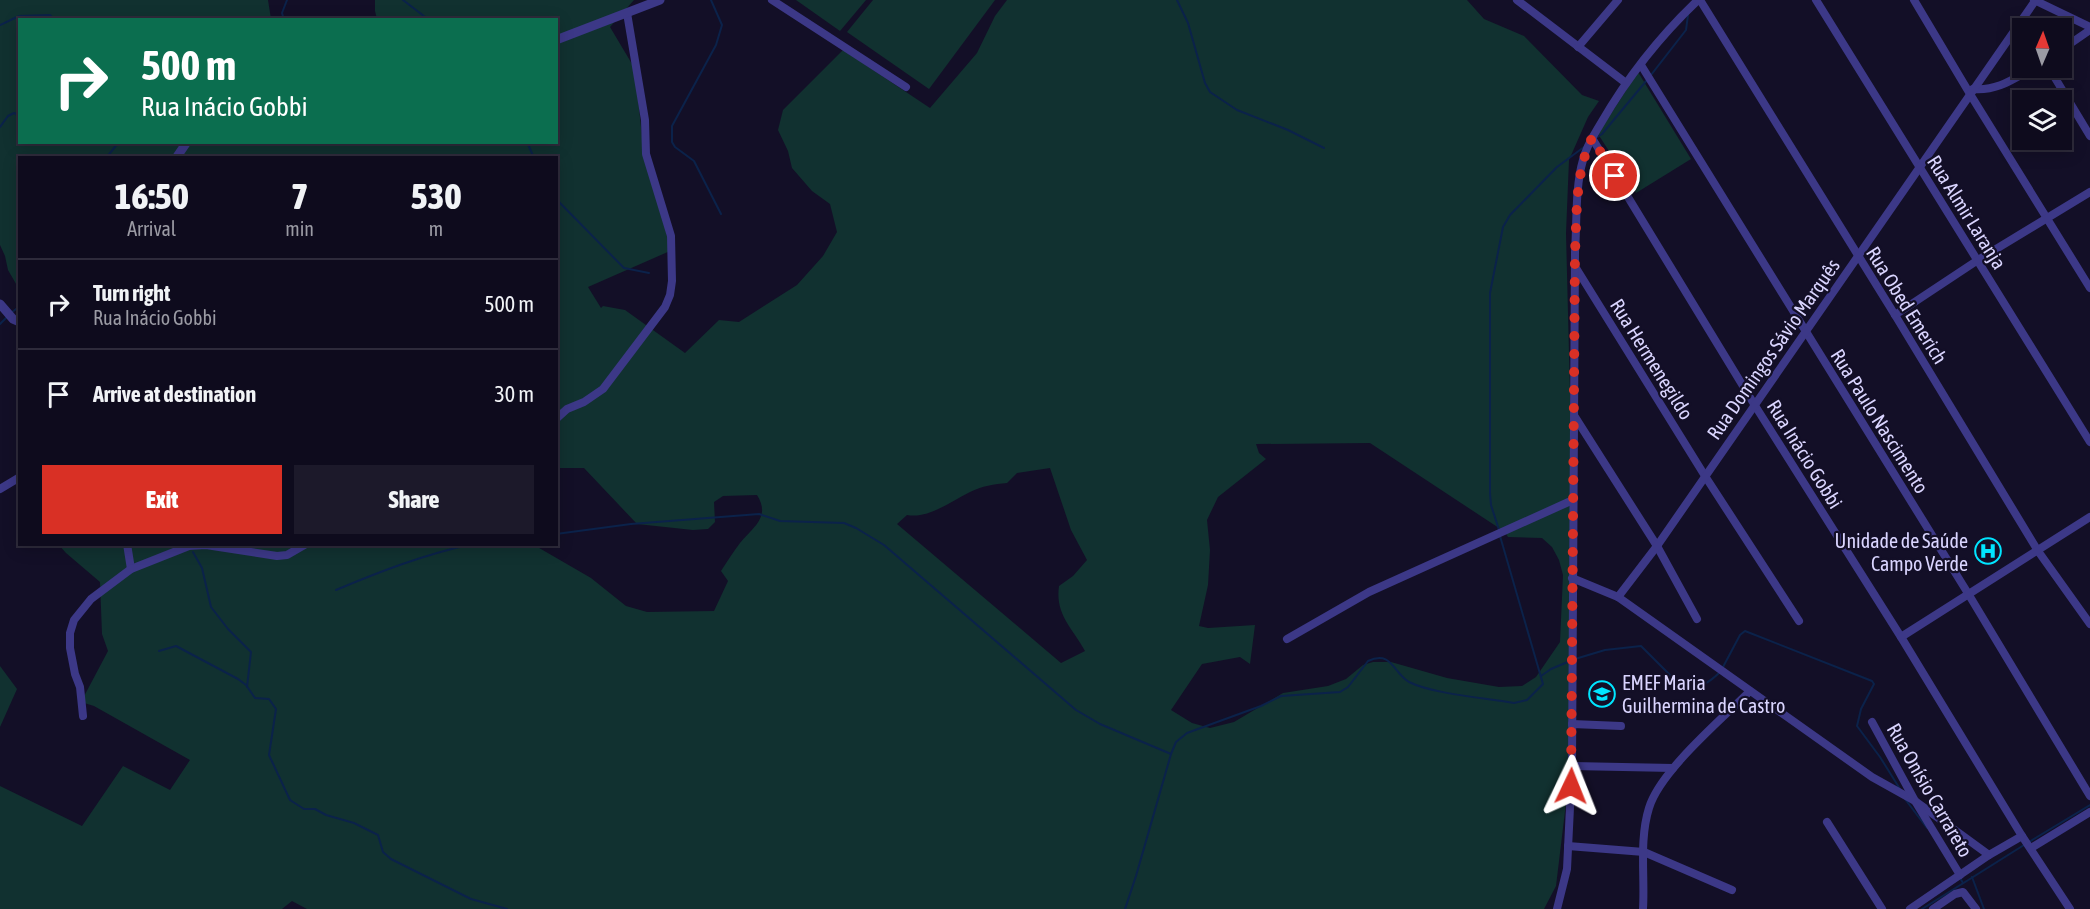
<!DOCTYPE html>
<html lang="en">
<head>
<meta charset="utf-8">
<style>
  :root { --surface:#0e0b1d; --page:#1c192a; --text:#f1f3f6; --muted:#9b9ba4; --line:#2e2b3b; --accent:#d93025 }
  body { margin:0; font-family:"Asap Condensed",sans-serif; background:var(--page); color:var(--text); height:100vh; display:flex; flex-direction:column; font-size:22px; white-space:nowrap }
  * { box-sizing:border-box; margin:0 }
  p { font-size:20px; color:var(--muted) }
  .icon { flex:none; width:33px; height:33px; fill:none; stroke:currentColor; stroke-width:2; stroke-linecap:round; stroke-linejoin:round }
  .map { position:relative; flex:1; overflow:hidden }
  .panel { position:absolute; left:18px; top:156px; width:540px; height:390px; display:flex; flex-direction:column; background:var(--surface); border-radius:0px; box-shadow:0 3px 15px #0003,0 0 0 2px var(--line) }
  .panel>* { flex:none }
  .hud { position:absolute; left:18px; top:18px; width:540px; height:126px; border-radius:0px; box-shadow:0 3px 15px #0003,0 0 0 2px var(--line); background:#0b6e4f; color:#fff; overflow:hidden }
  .needle { width:39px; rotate:2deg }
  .fabs { position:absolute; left:2012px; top:18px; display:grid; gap:12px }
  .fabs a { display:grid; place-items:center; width:60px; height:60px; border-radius:0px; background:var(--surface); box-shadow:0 3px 15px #0003,0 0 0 2px var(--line); font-size:30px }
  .pin { position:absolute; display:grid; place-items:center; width:51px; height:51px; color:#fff; margin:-26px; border:3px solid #fff; border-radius:50%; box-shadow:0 2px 6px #0007 }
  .me { position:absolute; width:66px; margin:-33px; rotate:2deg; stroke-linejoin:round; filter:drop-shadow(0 0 4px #0008) }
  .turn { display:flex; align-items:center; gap:21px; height:126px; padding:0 24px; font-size:27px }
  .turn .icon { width:78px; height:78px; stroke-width:2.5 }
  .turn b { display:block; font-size:42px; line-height:51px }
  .eta { display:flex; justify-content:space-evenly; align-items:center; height:102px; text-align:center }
  .eta b { font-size:36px; font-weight:800; line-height:42px }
  .primary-button { display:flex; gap:12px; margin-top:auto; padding:12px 24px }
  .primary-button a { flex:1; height:69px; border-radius:0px; background:var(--accent); color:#fff; font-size:24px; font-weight:800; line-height:69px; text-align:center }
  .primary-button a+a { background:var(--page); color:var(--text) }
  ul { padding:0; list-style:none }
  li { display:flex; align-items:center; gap:18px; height:90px; padding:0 24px; border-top:2px solid var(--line) }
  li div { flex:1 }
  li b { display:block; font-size:22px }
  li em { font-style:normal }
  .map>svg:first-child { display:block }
  .green { fill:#113130; fill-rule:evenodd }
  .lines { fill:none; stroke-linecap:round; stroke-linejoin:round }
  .stream { stroke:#0b224a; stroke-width:2 }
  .minor { stroke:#3c3887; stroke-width:8 }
  .tertiary { stroke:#3c3887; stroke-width:9 }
  .route { stroke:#d93025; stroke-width:10; stroke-dasharray:0 18 }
  .labels { text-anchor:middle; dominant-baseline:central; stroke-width:4.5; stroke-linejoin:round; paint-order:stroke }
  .street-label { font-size:20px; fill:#dad5ff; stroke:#130f27 }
  .poi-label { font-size:20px; fill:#dad5ff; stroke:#130f27; text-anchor:end }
</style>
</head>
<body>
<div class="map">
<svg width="2090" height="909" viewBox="0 0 2090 909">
  <rect width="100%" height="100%" fill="#130f27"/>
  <!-- green -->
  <g class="green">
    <path d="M0 0H268L271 19 20 20V142H556V20L377 19 375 11V0H634L610 27 635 69 644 156 662 212 670 251 588 287 601 308 603 306 625 310 685 353 719 320 739 322 797 285 823 256 837 232 830 204 812 191 792 168 788 151 778 130 783 110 843 50 930 108 977 53 995 16 1007 0H1467L1484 19 1524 36 1582 95 1599 101 1588 117 1569 160 1566 233 1571 433 1569 631 1570 770 1556 886 1544 909H307L292 901 282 909H0V786L82 826 123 766 170 790 190 760 94 706 81 702 108 651 102 634 100 582 66 553 59 545H534L591 578 626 606 647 612 714 611 728 581 721 571C727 562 733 552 740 543 753 527 771 517 757 495L723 496 714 502 715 522 708 529 693 530 637 524 584 468H557L556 158H20L19 289 8 270 5 256 0 245ZM1370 443 1505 532 1508 537 1542 538 1552 547 1559 560 1563 575 1560 642 1536 677 1522 686 1499 687 1447 678 1391 662H1373L1363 665 1346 679 1328 686 1283 693 1234 722 1210 728 1192 723 1171 710 1202 664 1240 657 1250 664 1255 625 1208 628 1199 626 1208 585 1210 550 1207 520 1218 497 1266 459 1259 453 1256 444ZM1050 468 1071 530 1087 560 1073 576 1059 586C1055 615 1072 627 1085 651L1061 663 897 524 907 515C929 519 951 501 970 492 982 486 994 484 1007 483L1017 473Z"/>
    <polygon points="796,0 866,0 840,31"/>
    <polygon points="873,0 995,0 929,89 847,32"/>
    <polygon points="1638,72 1691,159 1636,193 1598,134"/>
    <polygon points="0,666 17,689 0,727"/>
  </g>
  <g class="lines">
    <!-- stream -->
    <g class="stream">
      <polyline points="403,0 429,20"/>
      <polyline points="711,0 722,25 716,45 672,126 672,142 675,147 694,161 721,214"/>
      <polyline points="1177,0 1188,23 1205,83 1210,92 1237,110 1288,130 1324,148"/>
      <polyline points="284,20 282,13 287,0"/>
      <polyline points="0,25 19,16 50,15 55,20"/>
      <polyline points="1651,75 1686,30 1688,15"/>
      <polyline points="0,127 8,116 14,113 20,116"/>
      <polyline points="1596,138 1602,134 1647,80"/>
      <polyline points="527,142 534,158"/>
      <polyline points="106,158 119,142"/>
      <polyline points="556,197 560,203 624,268 649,273"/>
      <polyline points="11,313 20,306"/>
      <polyline points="0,324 7,317"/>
      <polyline points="1499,530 1491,505 1490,493 1490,293 1503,227 1510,215 1557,167 1584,147"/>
      <polyline points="556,534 631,524 759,514 780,521 844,523 856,528 884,545 1076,710 1100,724 1171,754"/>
      <polyline points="193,552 202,568 211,607 228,629 251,652 247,687"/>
      <path d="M336 590C381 571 423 555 472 544"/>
      <polyline points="159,651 176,646 238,679 246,685 255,698 269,699 276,709 269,755 290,800 304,809 315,809 326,815 354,823 378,835 383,852 391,859 471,899 507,909"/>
      <path d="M1575 659 1605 650 1641 646 1679 684C1694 693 1709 683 1720 672"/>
      <polyline points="1723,667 1740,635 1745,631 1872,681 1874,684 1861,709 1857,726 1880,757 1900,789"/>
      <polyline points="1541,676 1551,669 1570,661"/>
      <polyline points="1905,799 1927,828"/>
      <polyline points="2029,842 2090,805"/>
      <polyline points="1972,877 1984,909"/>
      <polyline points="1960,878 1963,883"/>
      <path d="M1125 909 1136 876 1171 754 1176 742 1187 733 1261 706 1281 696 1340 692 1348 687 1368 661C1392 650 1393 673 1409 682 1433 694 1486 698 1514 703L1527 700 1543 684 1500 536"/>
      <polyline points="1922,909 2024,845"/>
    </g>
    <!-- minor -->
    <g class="minor">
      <polyline points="772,0 906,87"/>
      <polyline points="1517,0 1626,83"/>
      <polyline points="1700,0 1895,315 2038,551 2090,624"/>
      <polyline points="1816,0 2090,442"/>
      <polyline points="1914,0 1970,94 2090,288"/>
      <polyline points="2034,0 2090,27"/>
      <polyline points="1578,47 1618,0"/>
      <polyline points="2061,50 2090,30"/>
      <polyline points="1641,65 1969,595 2090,796"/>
      <polyline points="2049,68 2090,136"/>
      <path d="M1973 89C1998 91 2013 79 2033 68"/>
      <polyline points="1592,138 1754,404 1901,637 2022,836 2070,909"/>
      <polyline points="1576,268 1705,476 1799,621"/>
      <polyline points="1895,315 1978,260 2090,192"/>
      <polyline points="1575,417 1657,546 1697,619"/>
      <polyline points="556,419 567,409 584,402 603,389 665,307 670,295 672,281 671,236 646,154 645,120 627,13"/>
      <polyline points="0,489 20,477"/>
      <polyline points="127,544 131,569"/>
      <polyline points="1572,578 1618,597 1872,777 1915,801 1989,855"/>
      <polyline points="1618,597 1657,546 2035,1"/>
      <polyline points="1901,637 2090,517"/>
      <polyline points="1287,639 1369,592 1573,500"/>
      <polyline points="83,716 80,687 75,674 70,648 70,633 74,620 91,599 131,569 189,546 206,545 277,556 287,555 306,544"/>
      <polyline points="1872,722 1915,801 1960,875"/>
      <polyline points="1572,724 1621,726"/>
      <polyline points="1572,766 1673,768"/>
      <polyline points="1827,822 1882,909"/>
      <polyline points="1568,846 1644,852 1732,890"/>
      <polyline points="2031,848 2090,812"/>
      <path d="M1557 909 1567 869 1572 766 1575 252C1577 223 1575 187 1583 160 1586 146 1594 135 1601 123 1627 78 1660 36 1698 0"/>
      <path d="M1643 909C1645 876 1639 840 1649 808 1660 771 1722 719 1750 691"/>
      <polyline points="1910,909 1989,855 2022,836"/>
      <polyline points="1933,909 1955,894 1963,892 1976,909"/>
    </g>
    <!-- tertiary -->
    <g class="tertiary">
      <polyline points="556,40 660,0"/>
      <polyline points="176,158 187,142"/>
      <polyline points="0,304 13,319 20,322"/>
    </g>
  </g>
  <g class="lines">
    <!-- route -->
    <path class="route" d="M1571 786 1575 252C1577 214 1575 172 1592 138L1615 176"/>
  </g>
  <!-- icons -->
  <defs>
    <g id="hospital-ring" transform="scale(1.35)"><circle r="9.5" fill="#130f27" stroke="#01e5ff" stroke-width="1.5"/><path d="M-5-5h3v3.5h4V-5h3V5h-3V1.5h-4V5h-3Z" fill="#01e5ff"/></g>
    <g id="school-ring" transform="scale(1.35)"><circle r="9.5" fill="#130f27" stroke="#01e5ff" stroke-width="1.5"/><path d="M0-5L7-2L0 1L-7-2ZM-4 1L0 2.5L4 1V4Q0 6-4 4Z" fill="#01e5ff"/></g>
  </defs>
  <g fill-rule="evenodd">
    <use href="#hospital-ring" x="1988" y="551"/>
    <use href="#school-ring" x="1602" y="694"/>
  </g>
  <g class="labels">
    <!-- street labels -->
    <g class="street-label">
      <text transform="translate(1967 212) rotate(58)">Rua Almir Laranja</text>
      <text transform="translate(1907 305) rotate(58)">Rua Obed Emerich</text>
      <text transform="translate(1773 349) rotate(-55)">Rua Domingos Sávio Marquês</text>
      <text transform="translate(1652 359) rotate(58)">Rua Hermenegildo</text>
      <text transform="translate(1880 421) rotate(58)">Rua Paulo Nascimento</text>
      <text transform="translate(1805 454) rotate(58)">Rua Inácio Gobbi</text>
      <text transform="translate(1930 790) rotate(60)">Rua Onísio Carrareto</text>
    </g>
    <!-- poi labels -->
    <g class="poi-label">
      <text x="1968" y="540">Unidade de Saúde<tspan x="1968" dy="23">Campo Verde</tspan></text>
      <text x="1622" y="682" text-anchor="start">EMEF Maria<tspan x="1622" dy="23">Guilhermina de Castro</tspan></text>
    </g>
  </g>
</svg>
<div class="fabs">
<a><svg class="needle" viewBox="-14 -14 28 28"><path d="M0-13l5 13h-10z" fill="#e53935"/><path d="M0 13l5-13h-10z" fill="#9b9ba4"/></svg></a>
<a><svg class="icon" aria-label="layers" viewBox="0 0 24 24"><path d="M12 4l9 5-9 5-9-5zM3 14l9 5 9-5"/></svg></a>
</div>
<div class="pin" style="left:1615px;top:176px;background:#d93025"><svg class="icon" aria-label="arrive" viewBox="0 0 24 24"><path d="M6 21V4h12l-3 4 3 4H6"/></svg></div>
<svg class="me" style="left:1571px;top:786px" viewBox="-20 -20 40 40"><path d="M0-17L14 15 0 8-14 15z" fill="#d93025" stroke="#fff" stroke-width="4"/></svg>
<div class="hud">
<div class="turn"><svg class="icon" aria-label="right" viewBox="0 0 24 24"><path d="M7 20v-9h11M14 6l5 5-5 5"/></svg><div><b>500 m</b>Rua Inácio Gobbi</div></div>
</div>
<section class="panel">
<div class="eta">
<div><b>16:50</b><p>Arrival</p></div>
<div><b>7</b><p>min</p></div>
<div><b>530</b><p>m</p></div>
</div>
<ul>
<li><svg class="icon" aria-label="right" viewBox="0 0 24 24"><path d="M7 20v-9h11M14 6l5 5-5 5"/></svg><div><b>Turn right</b><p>Rua Inácio Gobbi</p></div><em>500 m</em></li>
<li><svg class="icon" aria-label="arrive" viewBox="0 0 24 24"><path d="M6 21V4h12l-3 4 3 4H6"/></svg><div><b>Arrive at destination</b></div><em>30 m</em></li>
</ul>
<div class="primary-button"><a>Exit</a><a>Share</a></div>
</section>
</div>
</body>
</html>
